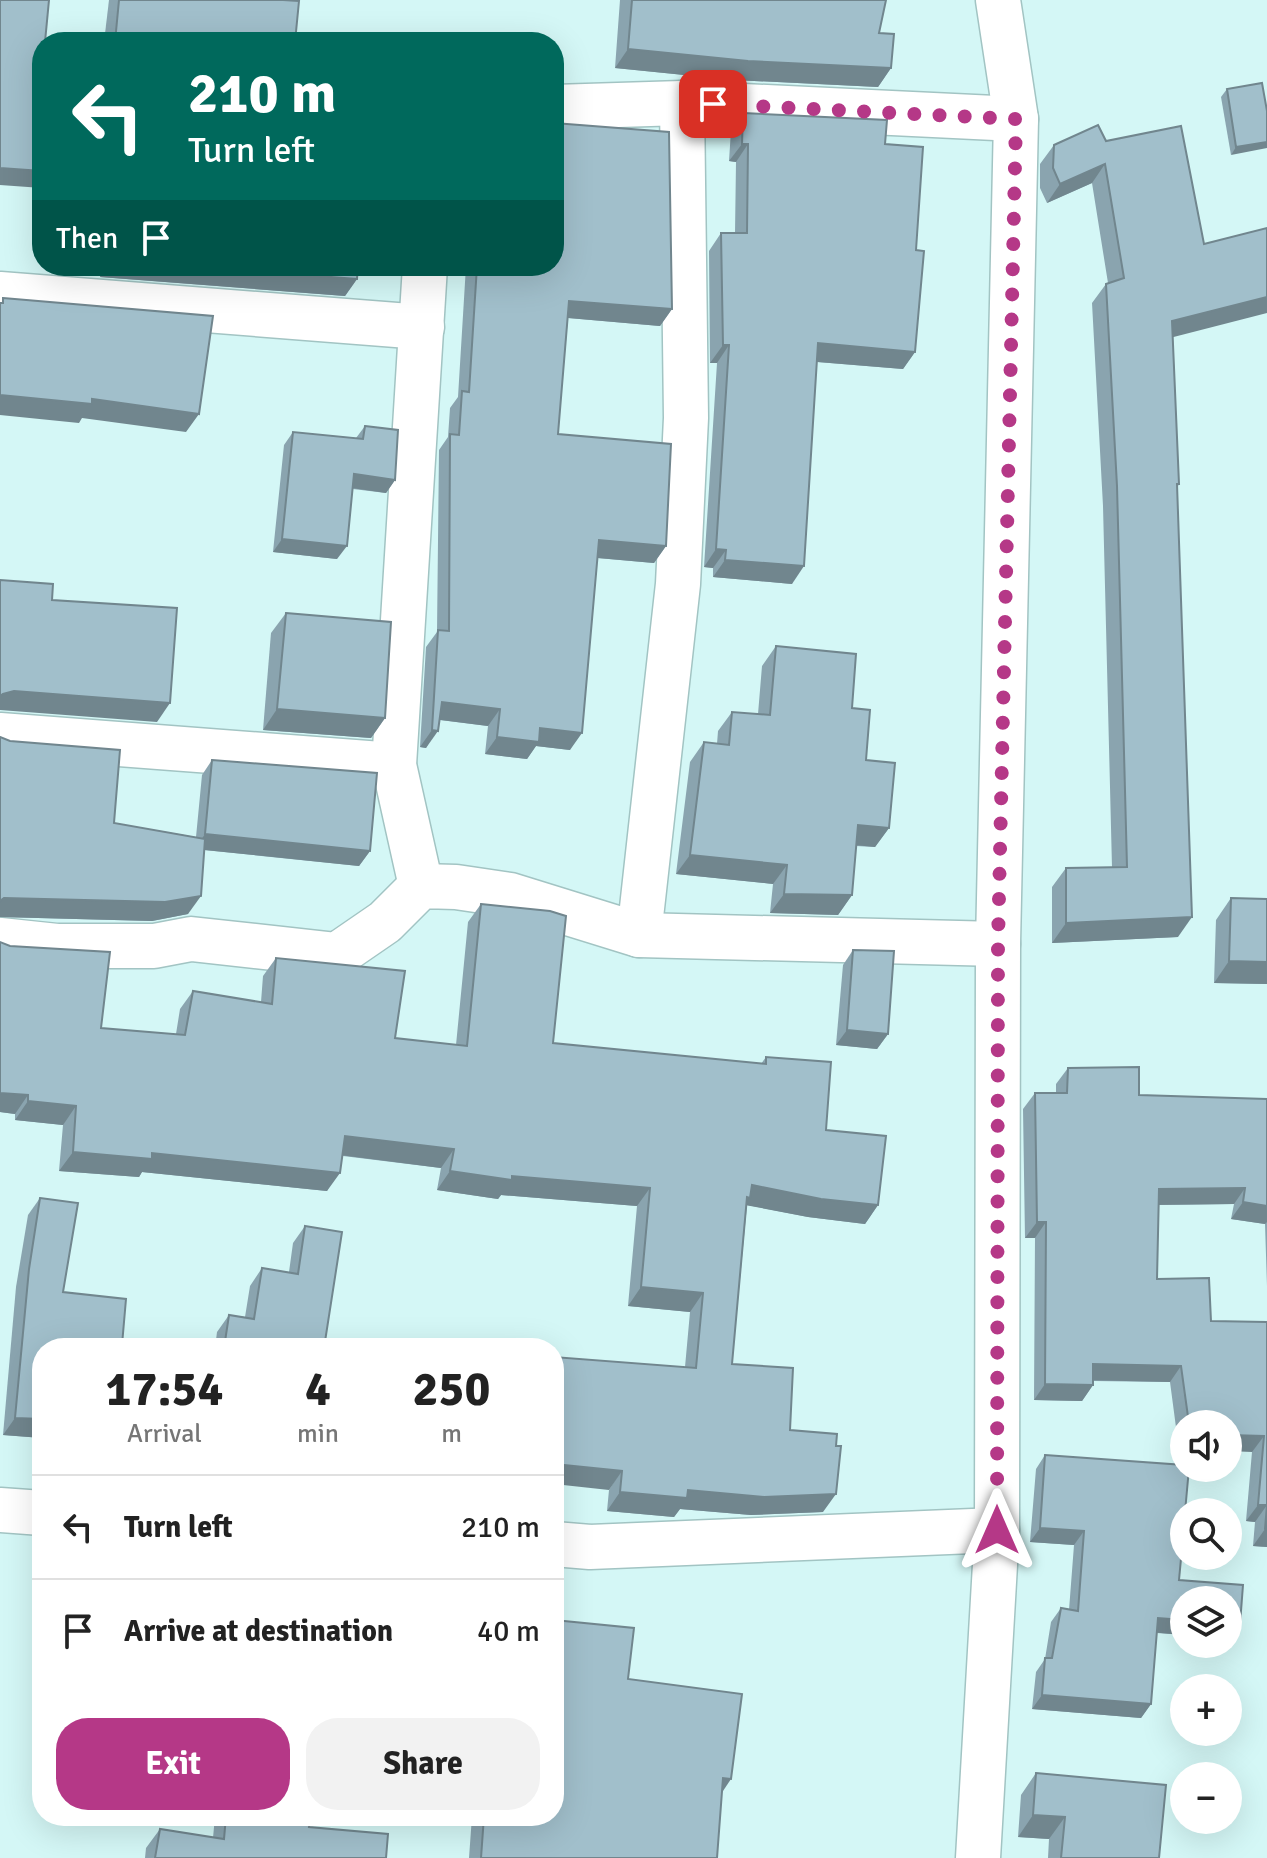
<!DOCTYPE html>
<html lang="en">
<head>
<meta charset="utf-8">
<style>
  :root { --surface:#fff; --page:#f2f2f2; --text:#222; --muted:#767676; --line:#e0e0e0; --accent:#b53887 }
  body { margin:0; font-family:Signika,sans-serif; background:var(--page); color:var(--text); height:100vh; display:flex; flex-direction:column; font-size:30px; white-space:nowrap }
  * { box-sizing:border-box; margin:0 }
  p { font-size:26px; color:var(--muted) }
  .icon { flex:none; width:44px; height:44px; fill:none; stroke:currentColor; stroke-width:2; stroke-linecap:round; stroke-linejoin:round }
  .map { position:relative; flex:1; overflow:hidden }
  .details { position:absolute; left:32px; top:1338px; width:532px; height:488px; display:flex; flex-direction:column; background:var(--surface); border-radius:32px; box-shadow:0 8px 32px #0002 }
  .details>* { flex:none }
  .top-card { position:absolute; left:32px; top:32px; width:532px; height:244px; border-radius:32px; box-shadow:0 8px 32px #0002; background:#00695c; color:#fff; overflow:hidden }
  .tools { position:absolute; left:1170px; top:1410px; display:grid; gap:16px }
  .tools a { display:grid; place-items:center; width:72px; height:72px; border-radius:50%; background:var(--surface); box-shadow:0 8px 32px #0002; font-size:40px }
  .pin { position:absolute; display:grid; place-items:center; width:68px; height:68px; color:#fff; margin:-34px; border-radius:16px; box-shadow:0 4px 12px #0006 }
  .me { position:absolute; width:88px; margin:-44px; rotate:0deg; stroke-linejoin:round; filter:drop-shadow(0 0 6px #0008) }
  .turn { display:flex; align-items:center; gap:28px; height:168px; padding:0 24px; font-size:36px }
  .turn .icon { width:104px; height:104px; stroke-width:2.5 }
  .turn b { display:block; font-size:56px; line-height:68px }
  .then { display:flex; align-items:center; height:76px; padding:0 24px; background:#0003; gap:16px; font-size:30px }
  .eta { display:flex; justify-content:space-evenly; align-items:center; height:136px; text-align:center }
  .eta b { font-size:48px; font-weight:800; line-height:56px }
  .primary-button { display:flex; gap:16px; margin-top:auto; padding:16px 24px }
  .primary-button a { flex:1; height:92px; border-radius:32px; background:var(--accent); color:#fff; font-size:32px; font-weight:800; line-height:92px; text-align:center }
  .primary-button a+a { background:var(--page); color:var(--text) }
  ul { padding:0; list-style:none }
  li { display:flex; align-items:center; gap:24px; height:104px; padding:0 24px; border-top:2px solid var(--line) }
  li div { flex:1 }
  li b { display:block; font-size:30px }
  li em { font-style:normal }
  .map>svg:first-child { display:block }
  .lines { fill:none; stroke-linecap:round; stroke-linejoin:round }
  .minor-casing { stroke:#a2c4c3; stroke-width:47 }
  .minor { stroke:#fff; stroke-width:44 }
  .wall { fill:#8aa4af }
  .shaded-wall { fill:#71868e }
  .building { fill:#a1bfcb; stroke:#71868e; stroke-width:2 }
  .route { stroke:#b53887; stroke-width:14; stroke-dasharray:0 25.2 }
</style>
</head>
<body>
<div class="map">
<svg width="1267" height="1858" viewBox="0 0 1267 1858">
  <rect width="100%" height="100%" fill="#d4f7f6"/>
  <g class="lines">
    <!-- minor casing -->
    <g class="minor-casing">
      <g id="minor">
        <polyline points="554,107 682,103"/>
        <polyline points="0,294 422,327"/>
        <polyline points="0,735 394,765"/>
        <polyline points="421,886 394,765 425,266"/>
        <polyline points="639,935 678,584 686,418 682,103 1016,119"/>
        <polyline points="0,940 57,946 154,946 191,939 337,955 385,922 421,886 456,887 510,895 639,935 998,944"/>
        <polyline points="0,1510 42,1513"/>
        <polyline points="554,1544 590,1547 997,1530"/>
        <polyline points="978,1858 997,1530 998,944 1016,119 998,0"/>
      </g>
    </g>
    <!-- minor -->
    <use href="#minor" class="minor"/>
  </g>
  <!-- wall -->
  <g class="wall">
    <polygon points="109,0 283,0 295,42 104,42"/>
    <polygon points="620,0 886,0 879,33 891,68 878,87 734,80 615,68"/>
    <polygon points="1227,89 1267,111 1231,155 1221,97"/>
    <polygon points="743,113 885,144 916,250 915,352 903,369 817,362 792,584 713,577 713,568 704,567 717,363 710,363 709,251 721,233 735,233 736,162 729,161 731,130"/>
    <polygon points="1098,125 1173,337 1179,484 1177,488 1178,937 1052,943 1052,887 1066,868 1112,867 1103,506 1092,303 1106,284 1108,283 1092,183 1047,203 1040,188 1040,164 1054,145"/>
    <polygon points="101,266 358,266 357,279 345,296 100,277"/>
    <polygon points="466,266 554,266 672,309 660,326 568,318 558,434 666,546 654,563 597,558 570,750 536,746 527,759 485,754 488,726 440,720 426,748 420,747 426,647 437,632 439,450 448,437 450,408 458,397"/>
    <polygon points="365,426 395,480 386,493 353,489 337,559 273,552 284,445 293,432 356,438"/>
    <polygon points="286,613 385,718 371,738 263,730 271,633"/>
    <polygon points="776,646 852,708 866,760 889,828 875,847 856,846 852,895 838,915 770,913 773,884 676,874 690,762 704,742 717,744 718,731 732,712 758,714 762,666"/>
    <polygon points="0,737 114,823 196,837 202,775 212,760 370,851 359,866 204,850 188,914 152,921 0,917"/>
    <polygon points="1231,898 1267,984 1214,983 1216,920"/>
    <polygon points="481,904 553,1043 761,1064 766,1057 826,1130 878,1205 865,1224 808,1217 747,1205 732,1364 790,1430 823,1512 751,1515 680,1509 674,1517 607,1511 609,1490 685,1367 690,1312 628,1306 637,1206 501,1195 498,1199 437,1190 441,1168 343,1156 327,1191 142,1172 139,1177 59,1171 63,1125 15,1120 15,1114 0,1112 101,1028 176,1034 180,1009 193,991 261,1002 263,976 276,958 395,1038 456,1045 468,922"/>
    <polygon points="853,950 888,1034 877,1049 836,1045 843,965"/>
    <polygon points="1068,1068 1139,1095 1267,1099 1267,1286 1265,1224 1231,1219 1234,1204 1159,1205 1157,1279 1211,1321 1267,1322 1267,1547 1253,1546 1255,1522 1246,1521 1252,1452 1228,1424 1184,1424 1184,1450 1179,1450 1170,1382 1093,1381 1093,1385 1082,1401 1034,1400 1035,1238 1025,1238 1023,1109 1035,1093 1056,1093 1056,1084"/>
    <polygon points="40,1198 63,1292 42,1438 3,1435 16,1287 28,1215"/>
    <polygon points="305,1226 324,1348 215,1348 217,1332 229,1315 245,1317 250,1286 262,1268 289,1272 293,1243"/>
    <polygon points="1045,1455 1184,1465 1184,1468 1189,1468 1185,1512 1184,1512 1184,1527 1179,1580 1243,1585 1240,1624 1230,1638 1228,1638 1228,1600 1184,1600 1184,1635 1157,1633 1151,1704 1141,1718 1032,1709 1036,1672 1045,1659 1051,1622 1061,1608 1069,1610 1074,1545 1030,1542 1036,1469"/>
    <polygon points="628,1679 722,1793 717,1858 469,1858 472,1816 554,1816"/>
    <polygon points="1036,1773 1159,1858 1048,1858 1049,1839 1018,1837 1021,1795"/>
    <polygon points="215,1816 311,1816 309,1827 386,1858 145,1858 146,1848 160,1829 213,1838"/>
  </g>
  <!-- shaded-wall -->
  <g class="shaded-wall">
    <polygon points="628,49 891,68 878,87 734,80 615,68"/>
    <polygon points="1267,142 1267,148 1231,155 1236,147"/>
    <polygon points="742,144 748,144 736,162 729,161"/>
    <polygon points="1105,164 1092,183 1047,203 1060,184"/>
    <polygon points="0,168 42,171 42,188 0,185"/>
    <polygon points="108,266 191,266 357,279 345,296 100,277"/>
    <polygon points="1267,297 1267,313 1158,341 1172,321"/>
    <polygon points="569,301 672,309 660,326 557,317"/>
    <polygon points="818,343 915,352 903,369 806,361"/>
    <polygon points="723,345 729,345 717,363 710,363"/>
    <polygon points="0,395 92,399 199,414 186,432 82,418 79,423 0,415"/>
    <polygon points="354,474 395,480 386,493 345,487"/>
    <polygon points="282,539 347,546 337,559 273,552"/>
    <polygon points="599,540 666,546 654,563 587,557"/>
    <polygon points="716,549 726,550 713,568 704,567"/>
    <polygon points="725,560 804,566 792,584 713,577"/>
    <polygon points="14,691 170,703 157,722 0,710 0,696 3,694"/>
    <polygon points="442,702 500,709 488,726 433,719"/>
    <polygon points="277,709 385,718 371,738 263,730"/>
    <polygon points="540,728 582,733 570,750 536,746 527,759 485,754 497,737"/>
    <polygon points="432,730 438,731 426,748 420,747"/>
    <polygon points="858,825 889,828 875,847 844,844"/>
    <polygon points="205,834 370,851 359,866 195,849"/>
    <polygon points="690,855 787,865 773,884 676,874"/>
    <polygon points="784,894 852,895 838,915 770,913"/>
    <polygon points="201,896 188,914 152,921 0,917 0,901 4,898"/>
    <polygon points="1192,917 1178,937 1052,943 1066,923"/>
    <polygon points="1229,961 1267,962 1267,984 1214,983"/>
    <polygon points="847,1030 888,1034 877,1049 836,1045"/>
    <polygon points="0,1093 28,1095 15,1114 0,1112"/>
    <polygon points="28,1101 76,1106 63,1125 15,1120"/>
    <polygon points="345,1136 454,1149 441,1168 332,1154"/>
    <polygon points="73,1152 152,1153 340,1173 327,1191 142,1172 139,1177 59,1171"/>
    <polygon points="450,1171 650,1188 637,1206 501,1195 498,1199 437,1190"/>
    <polygon points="752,1185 878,1205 865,1224 808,1217 745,1205"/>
    <polygon points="1245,1188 1234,1204 1148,1205 1159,1189"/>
    <polygon points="1243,1202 1267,1206 1267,1222 1265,1224 1231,1219"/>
    <polygon points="1037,1222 1046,1222 1035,1238 1025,1238"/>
    <polygon points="641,1287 703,1293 690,1312 628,1306"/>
    <polygon points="1093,1364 1181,1366 1170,1382 1082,1380"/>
    <polygon points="1045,1384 1093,1385 1082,1401 1034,1400"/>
    <polygon points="15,1418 42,1419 42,1438 3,1435"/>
    <polygon points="1228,1435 1264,1436 1252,1452 1228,1451"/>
    <polygon points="1184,1443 1184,1450 1179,1450"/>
    <polygon points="554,1464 622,1471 609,1490 554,1484"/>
    <polygon points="688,1490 836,1494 823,1512 751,1515 680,1509 674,1517 607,1511 620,1492"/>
    <polygon points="1258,1505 1267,1505 1255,1522 1246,1521"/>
    <polygon points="1040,1528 1084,1531 1074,1545 1030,1542"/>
    <polygon points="1265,1529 1267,1530 1267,1547 1253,1546"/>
    <polygon points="1158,1618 1184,1620 1184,1635 1149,1632"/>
    <polygon points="1228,1623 1240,1624 1230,1638 1228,1638"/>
    <polygon points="1042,1695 1151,1704 1141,1718 1032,1709"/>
    <polygon points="723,1778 731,1779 719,1797"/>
    <polygon points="1033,1815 1065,1817 1049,1839 1018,1837"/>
  </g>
  <!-- building -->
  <g class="building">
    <polygon points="0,0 49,0 45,42 42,42 41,83 42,83 42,171 0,168"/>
    <polygon points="119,0 283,0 299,1 295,42 115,42"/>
    <polygon points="632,0 886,0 879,33 894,34 891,68 748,61 628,49"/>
    <polygon points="1262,83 1267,111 1267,142 1236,147 1227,89"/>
    <polygon points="743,113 887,120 885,144 923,147 916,250 924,251 915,352 818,343 804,566 725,560 726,550 716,549 729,345 723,345 721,233 747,233 748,144 742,144"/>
    <polygon points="554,123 669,132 672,309 569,301 558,434 671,444 666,546 599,540 582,733 540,728 539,742 497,737 500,709 442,702 438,731 432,730 438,630 449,631 450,434 459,435 462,391 469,392 477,266 554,266"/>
    <polygon points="1098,125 1106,141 1181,126 1204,244 1267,228 1267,297 1172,321 1179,484 1177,484 1192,917 1066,923 1066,868 1127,867 1117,486 1106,284 1124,278 1105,164 1060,184 1053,168 1054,145"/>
    <polygon points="191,266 358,266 357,279"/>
    <polygon points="3,298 213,316 199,414 92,399 92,404 0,395 0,303 3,303"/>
    <polygon points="365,426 398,430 395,480 354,474 347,546 282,539 293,432 363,439"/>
    <polygon points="0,580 53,584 52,600 177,608 170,703 14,691 3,694 0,696"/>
    <polygon points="286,613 391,622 385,718 277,709"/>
    <polygon points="776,646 856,654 852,708 870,710 866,760 895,763 889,828 858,825 852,895 784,894 787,865 690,855 704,742 729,745 732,712 770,715"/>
    <polygon points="0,737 10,741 120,750 114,823 205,839 201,896 165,902 4,898 0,901"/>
    <polygon points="212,760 377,773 370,851 205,834"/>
    <polygon points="1231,898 1267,899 1267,962 1229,961"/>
    <polygon points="481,904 550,911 566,916 553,1043 766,1064 766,1057 831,1062 826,1130 886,1136 878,1205 821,1199 752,1185 750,1198 747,1197 732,1364 793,1368 790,1430 837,1434 836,1446 841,1446 836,1494 764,1497 688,1490 687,1498 620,1492 622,1471 554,1464 554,1357 696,1368 703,1293 641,1287 650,1188 512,1176 512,1180 450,1171 454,1149 345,1136 340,1173 152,1153 152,1159 73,1152 76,1106 28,1101 28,1095 0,1093 0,942 10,946 110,952 101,1028 185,1035 193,991 272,1004 276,958 405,971 395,1038 467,1046"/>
    <polygon points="853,950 894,951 888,1034 847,1030"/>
    <polygon points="1139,1067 1139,1095 1267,1099 1267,1206 1243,1202 1245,1188 1159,1189 1157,1279 1209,1278 1211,1321 1267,1322 1267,1530 1265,1529 1267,1505 1258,1505 1264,1436 1228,1435 1228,1424 1189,1424 1181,1366 1093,1364 1093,1385 1045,1384 1046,1222 1037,1222 1035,1093 1067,1093 1068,1068"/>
    <polygon points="40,1198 78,1203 63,1292 126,1299 122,1345 156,1348 42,1348 42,1419 15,1418 29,1269"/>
    <polygon points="305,1226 342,1232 324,1348 224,1348 229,1315 254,1319 262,1268 298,1274"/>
    <polygon points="1045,1455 1184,1465 1184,1468 1189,1468 1185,1512 1184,1512 1184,1527 1179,1580 1243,1585 1240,1624 1228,1623 1228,1600 1184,1600 1184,1620 1158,1618 1151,1704 1042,1695 1045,1658 1052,1658 1061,1608 1078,1611 1084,1531 1040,1528"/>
    <polygon points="554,1620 634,1628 628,1679 742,1694 731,1779 723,1778 717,1858 481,1858 484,1816 554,1816"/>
    <polygon points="1036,1773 1166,1785 1159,1858 1061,1858 1065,1817 1033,1815"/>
    <polygon points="226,1816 311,1816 309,1827 388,1834 386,1858 155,1858 160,1829 224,1839"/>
  </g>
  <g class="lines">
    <!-- route -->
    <polyline class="route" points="713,104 1016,119 998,944 997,1530"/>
  </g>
</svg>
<div class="tools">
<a><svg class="icon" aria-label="sound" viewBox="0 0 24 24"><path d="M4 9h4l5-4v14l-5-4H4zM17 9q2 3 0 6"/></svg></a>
<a><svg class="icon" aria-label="search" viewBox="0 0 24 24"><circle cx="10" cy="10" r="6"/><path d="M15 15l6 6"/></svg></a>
<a><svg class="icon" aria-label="layers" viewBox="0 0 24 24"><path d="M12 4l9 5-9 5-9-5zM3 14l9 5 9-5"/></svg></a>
<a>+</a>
<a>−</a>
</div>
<div class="pin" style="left:713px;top:104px;background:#d93025"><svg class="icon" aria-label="arrive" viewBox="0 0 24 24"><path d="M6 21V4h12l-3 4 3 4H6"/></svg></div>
<svg class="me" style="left:997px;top:1530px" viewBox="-20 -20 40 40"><path d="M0-17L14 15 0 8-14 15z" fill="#b53887" stroke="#fff" stroke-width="4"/></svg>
<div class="top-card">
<div class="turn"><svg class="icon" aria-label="left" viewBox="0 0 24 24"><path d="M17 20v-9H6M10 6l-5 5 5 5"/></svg><div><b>210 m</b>Turn left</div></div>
<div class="then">Then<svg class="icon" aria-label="arrive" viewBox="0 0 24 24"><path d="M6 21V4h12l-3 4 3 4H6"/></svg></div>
</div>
<section class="details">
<div class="eta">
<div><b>17:54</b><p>Arrival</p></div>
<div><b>4</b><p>min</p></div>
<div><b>250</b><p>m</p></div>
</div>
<ul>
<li><svg class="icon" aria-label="left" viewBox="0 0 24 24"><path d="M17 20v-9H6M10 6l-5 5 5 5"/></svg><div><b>Turn left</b></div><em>210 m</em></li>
<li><svg class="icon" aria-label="arrive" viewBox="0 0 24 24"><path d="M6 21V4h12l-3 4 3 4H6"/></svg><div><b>Arrive at destination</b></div><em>40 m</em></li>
</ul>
<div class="primary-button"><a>Exit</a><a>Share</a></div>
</section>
</div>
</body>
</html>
